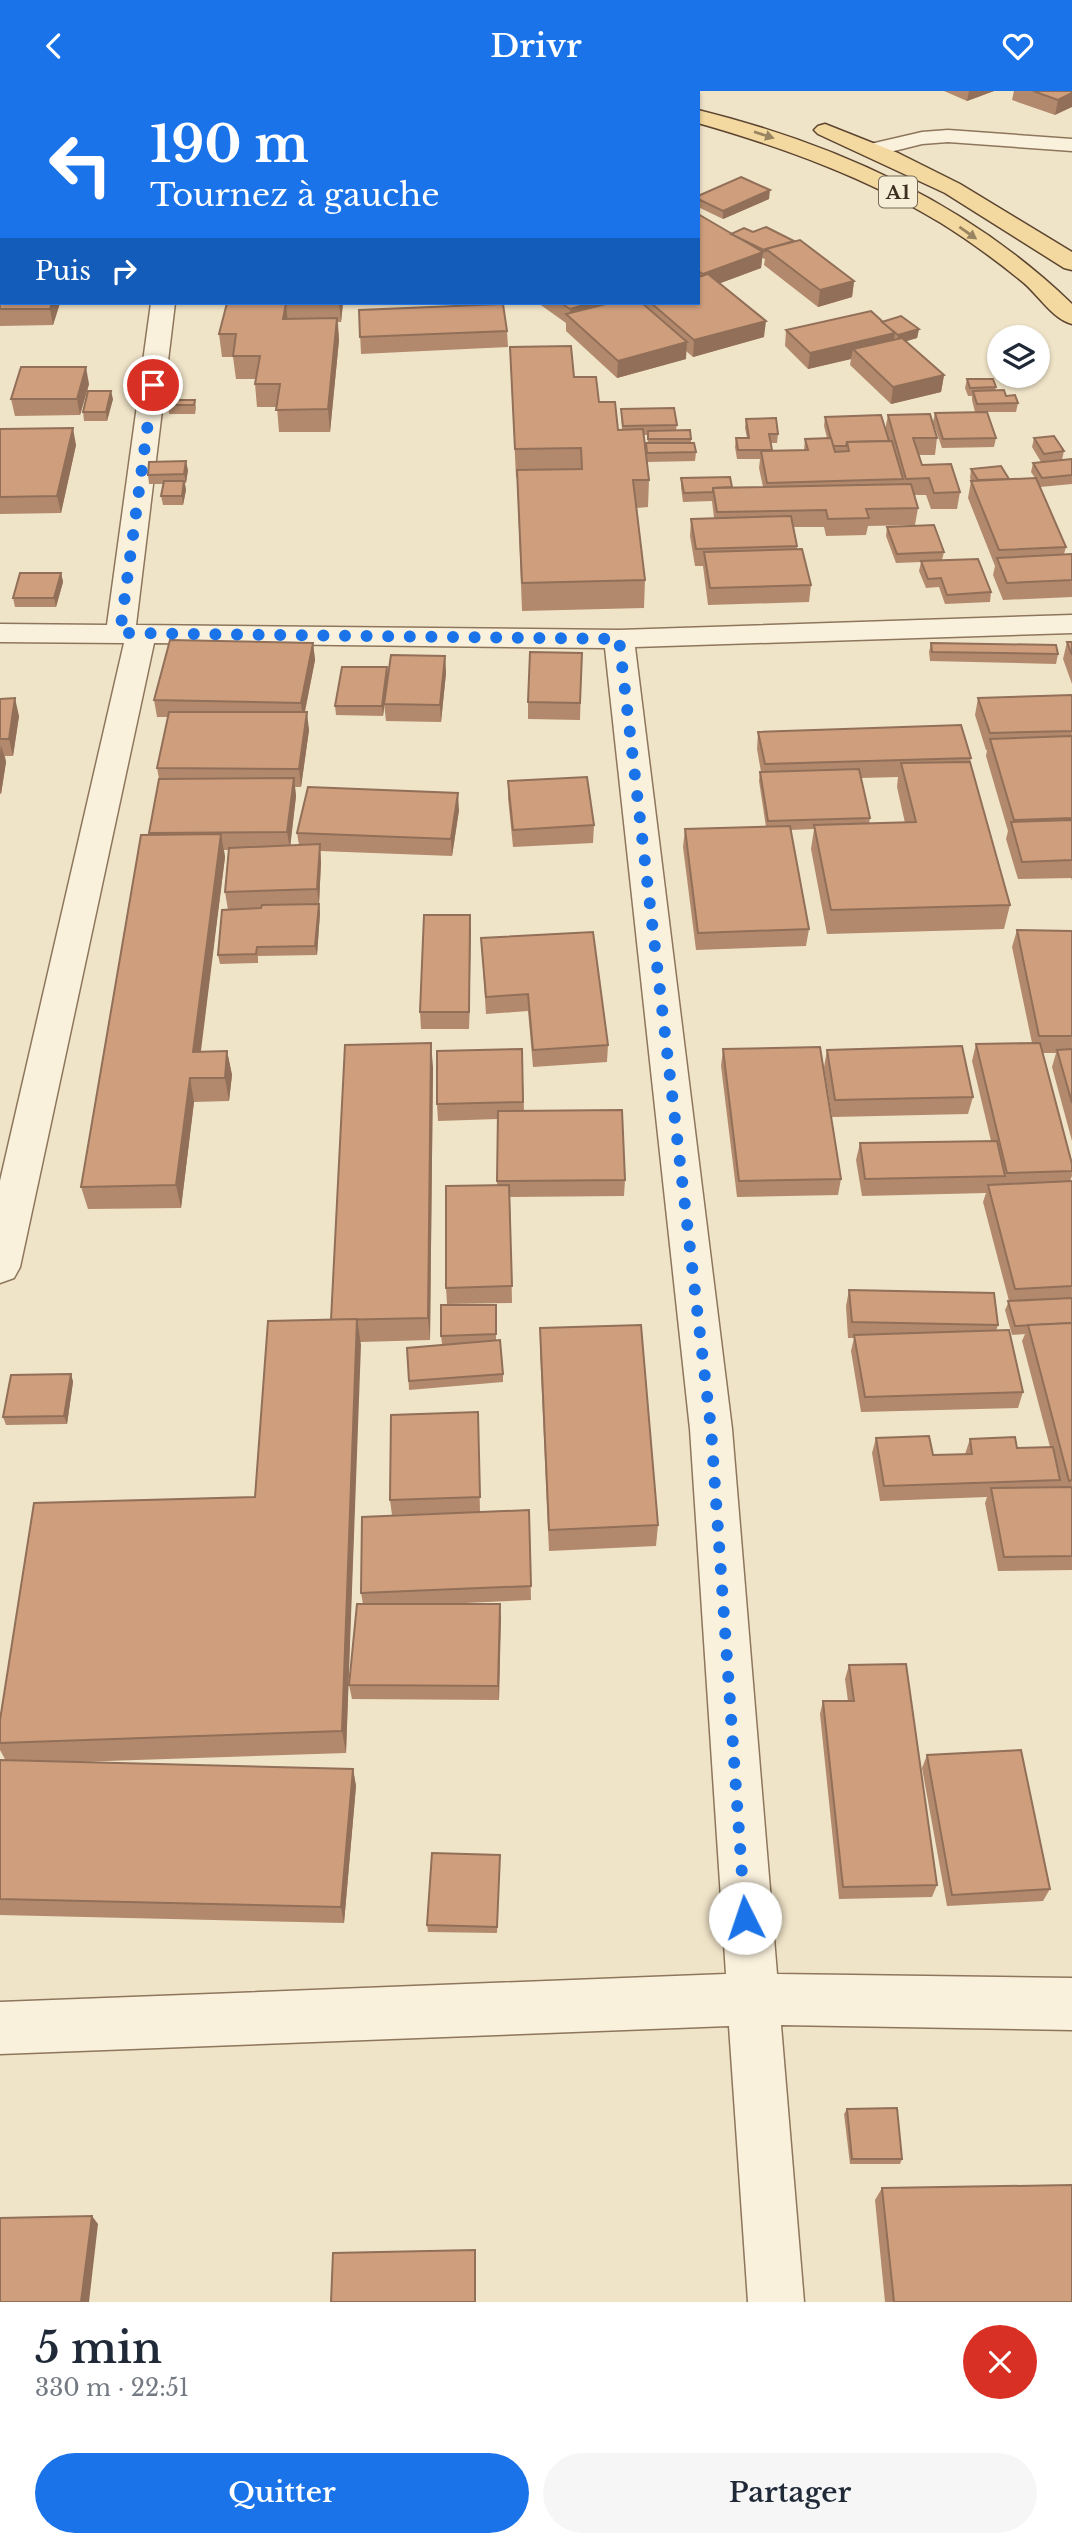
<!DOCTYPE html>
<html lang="fr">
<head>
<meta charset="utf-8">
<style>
  :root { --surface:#fff; --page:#f6f6f7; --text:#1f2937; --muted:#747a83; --accent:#1a73e8 }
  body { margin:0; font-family:"Libre Baskerville",serif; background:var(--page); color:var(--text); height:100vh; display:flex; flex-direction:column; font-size:26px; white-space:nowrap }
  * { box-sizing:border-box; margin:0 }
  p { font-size:23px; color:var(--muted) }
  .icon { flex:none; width:38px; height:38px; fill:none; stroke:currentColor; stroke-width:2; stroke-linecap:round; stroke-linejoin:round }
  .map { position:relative; height:2211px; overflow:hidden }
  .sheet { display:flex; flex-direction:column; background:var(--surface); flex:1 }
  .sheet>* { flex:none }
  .guide { position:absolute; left:0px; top:0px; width:700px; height:214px; box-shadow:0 2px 5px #0004; background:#1a73e8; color:#fff; overflow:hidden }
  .tools { position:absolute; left:987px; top:234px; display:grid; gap:14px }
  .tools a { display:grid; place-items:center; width:63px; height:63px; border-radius:50%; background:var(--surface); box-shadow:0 2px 5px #0004; font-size:35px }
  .pin { position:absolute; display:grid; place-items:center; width:60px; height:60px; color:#fff; margin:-30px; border:4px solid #fff; border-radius:50%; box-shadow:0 2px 7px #0007 }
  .me { position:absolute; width:77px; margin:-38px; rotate:356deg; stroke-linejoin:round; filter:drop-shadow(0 0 5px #0008) }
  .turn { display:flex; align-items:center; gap:24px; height:147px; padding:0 35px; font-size:32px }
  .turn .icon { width:91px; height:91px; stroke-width:2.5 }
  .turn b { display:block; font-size:49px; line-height:60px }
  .then { display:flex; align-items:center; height:66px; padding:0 35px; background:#0003; gap:14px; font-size:26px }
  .round { display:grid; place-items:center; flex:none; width:74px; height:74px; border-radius:37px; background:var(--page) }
  .headline { display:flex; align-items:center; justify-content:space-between; height:119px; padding:0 35px }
  h1 { font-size:42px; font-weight:600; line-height:52px }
  .cta { display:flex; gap:14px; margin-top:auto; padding:14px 35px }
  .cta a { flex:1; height:80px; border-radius:42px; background:var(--accent); color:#fff; font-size:28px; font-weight:600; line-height:80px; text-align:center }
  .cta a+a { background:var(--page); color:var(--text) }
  header { display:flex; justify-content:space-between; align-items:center; height:91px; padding:0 35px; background:var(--accent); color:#fff; font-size:32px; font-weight:600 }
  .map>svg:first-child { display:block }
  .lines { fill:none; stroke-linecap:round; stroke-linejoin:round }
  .street-casing { stroke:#8d765c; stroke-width:3 }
  .primary-casing { stroke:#5b4430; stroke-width:3 }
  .street { fill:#faf1dc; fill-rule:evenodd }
  .primary { fill:#f3d9a0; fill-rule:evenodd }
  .wall { fill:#b2896c; fill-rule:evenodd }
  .shaded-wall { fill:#916f58 }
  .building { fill:#cf9f7d; stroke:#916f58; stroke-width:2 }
  .oneway { fill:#988460 }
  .route { stroke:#1a73e8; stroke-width:12; stroke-dasharray:0 21.6 }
  .labels { text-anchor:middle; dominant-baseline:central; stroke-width:6; stroke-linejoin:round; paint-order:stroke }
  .shield { fill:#f7eed8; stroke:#756857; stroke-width:2 }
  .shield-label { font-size:19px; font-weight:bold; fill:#3d2e20 }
</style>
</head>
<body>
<header><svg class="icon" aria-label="back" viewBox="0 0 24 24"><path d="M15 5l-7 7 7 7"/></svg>Drivr<svg class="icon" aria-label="heart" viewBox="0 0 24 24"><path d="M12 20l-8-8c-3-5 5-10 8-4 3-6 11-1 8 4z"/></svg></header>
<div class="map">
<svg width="1072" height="2211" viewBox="0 0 1072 2211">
  <rect width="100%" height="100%" fill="#f0e4c8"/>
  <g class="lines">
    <!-- street casing -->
    <g class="street-casing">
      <g id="street">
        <polygon points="948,39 1072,48 1072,60 948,51 922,53 874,65 863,59 866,54 922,41"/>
        <rect x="0" y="114" width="2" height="14"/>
        <polygon points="151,212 175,212 136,534 619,539 1072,524 1072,542 635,556 732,1338 777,1883 1072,1887 1072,1939 781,1934 804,2211 748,2211 729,1935 0,1963 0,1911 726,1883 690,1338 605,557 154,552 20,1176 14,1187 0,1192 0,1090 124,552 0,551 0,533 107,534"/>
      </g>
    </g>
    <!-- primary casing -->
    <g class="primary-casing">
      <g id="primary">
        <polygon points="32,0 60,0 31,2"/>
        <polygon points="559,0 587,0 588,2 560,2"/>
        <polygon points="0,4 2,4 0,17"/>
        <path d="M698 19C836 53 969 113 1072 213V233C1053 228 1039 205 1024 192 997 170 970 150 941 132 866 86 782 56 698 32Z"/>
        <polygon points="825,33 898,62 960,93 1072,161 1072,179 1064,177 945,102 818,43 814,39 818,35"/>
      </g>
    </g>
    <!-- street -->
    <use href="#street" class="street"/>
    <!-- primary -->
    <use href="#primary" class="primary"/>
  </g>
  <!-- wall -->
  <g class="wall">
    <polygon points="944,0 994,0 967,10"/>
    <polygon points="1014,0 1072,0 1055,24 1012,9"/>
    <polygon points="698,105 769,108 723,128 698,116"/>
    <polygon points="698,123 731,143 854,190 852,206 818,216 764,174 765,168 762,167 761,177 720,192 764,246 693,266 686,260 686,268 617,287 566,240 566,232 538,212 698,212"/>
    <polygon points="0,175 60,212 53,234 0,235"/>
    <polygon points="227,212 343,212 341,231 338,231 339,249 330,341 279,341 277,316 257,316 255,293 256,288 236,288 233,266 222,266 219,243"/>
    <polygon points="359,219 507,240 508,256 361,263"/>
    <polygon points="882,231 919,238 917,247 906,250 944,284 941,301 891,313 850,274 851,268 808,278 785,255 786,239"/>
    <path d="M510 256 574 286 599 311 618 339H622L621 318 677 334 676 339 691 348V352L696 361 695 370 647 371 649 389 648 416 637 417 645 489 644 517 522 520 517 386H516L511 283ZM643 344H647L648 352H646L645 361Z"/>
    <polygon points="967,288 996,296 995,300 1018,312 1016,321 987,321 996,347 994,356 942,357 933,331 935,322 975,321 972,309 972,305 968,305 965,297"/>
    <polygon points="89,293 80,324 15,325 11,308"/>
    <polygon points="113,308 107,330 84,330 83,321"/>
    <polygon points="195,309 196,317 195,323 169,323 168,314"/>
    <polygon points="888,324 937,347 935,364 919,364 922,374 960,401 957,418 931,418 926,404 914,404 918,417 915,434 868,435 866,444 826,445 824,436 793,436 797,455 797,458 811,494 809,511 708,514 703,475 695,475 690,445 691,428 714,427 712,410 683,411 681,396 681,387 732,396 763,396 759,377 760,368 737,368 735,356 736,347 747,347 745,337 746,328 778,343 777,352 771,352 772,360 804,359 805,348 827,347 824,335 825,326 885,339"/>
    <polygon points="0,338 76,354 61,422 0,423"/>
    <polygon points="1034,347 1064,360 1062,369 1072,368 1072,393 1040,396 1066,456 1064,463 1072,463 1072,506 1003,509 993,484 995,475 968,407 971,390 970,387 971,378 1009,388 1035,387 1031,381 1033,372 1041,371 1032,356"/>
    <polygon points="188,379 186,392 185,392 186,399 183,414 163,414 161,405 163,393 149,393 148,384"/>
    <polygon points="887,436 944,461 942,469 991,501 990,511 945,513 939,496 926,497 919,480 921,471 896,472 886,445"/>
    <polygon points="61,482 63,491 56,516 15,516 13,507"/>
    <polygon points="1067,551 1072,551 1072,593 1063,568"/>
    <polygon points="313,552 315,569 305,621 309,639 301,696 295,696 296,705 290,754 299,754 297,742 459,719 452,765 320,760 321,771 319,813 320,822 317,864 258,865 258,872 220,873 218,864 228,819 225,801 229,759 224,759 225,766 200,961 227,960 232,984 229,1010 194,1011 181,1117 88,1118 81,1096 149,744 159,688 157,677 168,626 157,626 154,609"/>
    <polygon points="931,552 1058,563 1056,573 930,570 929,561"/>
    <polygon points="582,562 580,629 528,628 528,611"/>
    <polygon points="445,565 446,582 441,631 386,630 384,613"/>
    <polygon points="387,576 388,585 383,625 336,624 335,615"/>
    <polygon points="1072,604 1072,789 1071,787 1018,788 1006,748 1008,740 986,665 987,659 986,659 975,624 978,607"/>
    <polygon points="0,608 19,625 13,665 5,665 6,671 1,703 0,703"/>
    <path d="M758 641 971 667 970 672 1010 814 1004 838 827 843 811 758 814 738 790 739 809 838 806 855 696 859 683 756 685 738 766 736 759 690 760 681H761L757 658ZM898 686 897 696 905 732 869 733 870 727 861 687Z"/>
    <polygon points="508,690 594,734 593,752 513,756 508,707"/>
    <polygon points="470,824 469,938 421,938 420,921"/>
    <polygon points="1017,839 1072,840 1072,1050 1052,976 1056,962 1042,962 1072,1073 1072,1085 1070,1090 1072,1090 1072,1479 998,1480 985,1412 987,1406 880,1410 872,1362 876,1347 933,1364 965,1363 970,1348 1017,1357 1050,1356 1022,1250 1025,1243 1012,1244 1005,1219 1009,1210 983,1111 986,1102 862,1105 856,1069 860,1052 991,1050 972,970 976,953 1032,952 1012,856"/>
    <polygon points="481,847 608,954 607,971 533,976 528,920 486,923"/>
    <polygon points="522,958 524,1019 625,1089 624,1105 510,1106 512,1212 447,1213 446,1197 497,1094 498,1028 438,1030 437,1013"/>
    <polygon points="723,958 841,1088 838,1104 737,1106 721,975"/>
    <polygon points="827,959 973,1006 968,1023 832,1026 824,976"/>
    <polygon points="433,976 430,1249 360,1251 346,1662 77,1671 353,1678 356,1695 344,1832 0,1824 0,1669 6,1670 0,1659 0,1629 255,1406 331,1229"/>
    <polygon points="849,1199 998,1234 996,1240 1023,1301 1018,1317 861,1321 851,1260 854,1247 848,1247 846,1215"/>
    <polygon points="496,1214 496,1249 503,1283 503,1291 409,1299 407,1257 459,1253 442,1253 441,1245"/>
    <polygon points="540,1237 658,1434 656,1455 549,1460 540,1259"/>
    <polygon points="71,1283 73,1291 67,1333 6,1334 3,1326"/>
    <polygon points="478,1321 480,1421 392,1424 390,1409"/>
    <polygon points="529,1419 531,1509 442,1513 500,1513 499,1609 352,1608 349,1594 363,1513 361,1502"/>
    <polygon points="849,1574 937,1794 932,1806 839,1808 820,1623 823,1610 848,1610 845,1588"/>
    <polygon points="927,1664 1050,1798 1043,1810 947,1815 922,1677"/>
    <polygon points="500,1764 497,1842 428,1841 427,1834"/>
    <polygon points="847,2018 902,2068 900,2073 850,2073 844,2023"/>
    <polygon points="882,2097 1072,2211 885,2211 875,2109"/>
  </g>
  <!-- shaded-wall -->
  <g class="shaded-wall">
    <polygon points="969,0 994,0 967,10"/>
    <polygon points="1072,2 1072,16 1055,24 1058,9"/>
    <polygon points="770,99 769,108 723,128 723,120"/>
    <polygon points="763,161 761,177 702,199 703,183"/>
    <polygon points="854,190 852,206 818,216 820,199"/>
    <polygon points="52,212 60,212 53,234 50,218"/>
    <polygon points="286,212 288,232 283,228"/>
    <polygon points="339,212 343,212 341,231"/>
    <polygon points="591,212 635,212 570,227 570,218"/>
    <polygon points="337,227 339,249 330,341 328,318"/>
    <polygon points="766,230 764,246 693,266 694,249"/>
    <polygon points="919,238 917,247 897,253 898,244"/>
    <polygon points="895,242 892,259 853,258 851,268 808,278 810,262"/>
    <polygon points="687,251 686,268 617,287 618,270"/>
    <polygon points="86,276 89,293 80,324 77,308"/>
    <polygon points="944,284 941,301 891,313 893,296"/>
    <polygon points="111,300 113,308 107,330 106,321"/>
    <polygon points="73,337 76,354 61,422 57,405"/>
    <polygon points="186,370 188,379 186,392 184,383"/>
    <polygon points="184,390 186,399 183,414 182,405"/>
    <polygon points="61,482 63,491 56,516 54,507"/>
    <polygon points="313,552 315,569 303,629 301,612"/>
    <polygon points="445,565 446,582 441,631 440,614"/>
    <polygon points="387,576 388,585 383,625 382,615"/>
    <polygon points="15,607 19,625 13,665 9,648"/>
    <polygon points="307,621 309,639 301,696 299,678"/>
    <polygon points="1,654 6,671 1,703 0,699 0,663"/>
    <polygon points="294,687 296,705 290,758 287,741"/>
    <polygon points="458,702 459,719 452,765 451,748"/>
    <polygon points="221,743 225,766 198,984 193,961"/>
    <polygon points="320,753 321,771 319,813 320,822 317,864 315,855 319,815 317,798"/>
    <polygon points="470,824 471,841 469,938 469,921"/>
    <polygon points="431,952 433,976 430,1249 428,1227"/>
    <polygon points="227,960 232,984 229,1010 225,987"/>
    <polygon points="190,987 194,1011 181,1117 176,1094"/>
    <polygon points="357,1228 361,1254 346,1662 342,1640"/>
    <polygon points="71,1283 73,1291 67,1333 64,1325"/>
    <polygon points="500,1513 501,1528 499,1609 498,1595"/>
    <polygon points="353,1678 356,1695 344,1832 341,1816"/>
    <polygon points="92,2125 98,2133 89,2211 81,2211"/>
    <polygon points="475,2159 476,2167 475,2211"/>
  </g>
  <!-- building -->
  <g class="building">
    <polygon points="1033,0 1072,0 1072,2 1058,9"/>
    <polygon points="741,86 770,99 723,120 698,108 698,105"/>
    <polygon points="698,123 763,161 703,183 698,180"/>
    <polygon points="766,136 794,150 766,158 766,160 731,143 744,137 753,141"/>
    <polygon points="800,149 854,190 820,199 766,158"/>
    <polygon points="0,175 2,175 2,212 52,212 50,218 0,218"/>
    <polygon points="708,183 766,230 694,249 651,212 698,212 698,186"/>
    <polygon points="227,212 286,212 283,228 337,227 328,318 276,319 280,293 255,293 260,265 233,265 236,243 219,243"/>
    <polygon points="561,212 591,212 570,218"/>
    <polygon points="610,212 642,212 687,251 618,270 566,223"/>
    <polygon points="503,213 507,240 360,246 359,219"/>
    <polygon points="871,220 895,242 810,262 786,239"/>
    <polygon points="901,225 919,238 898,244 882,231"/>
    <polygon points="902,247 944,284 893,296 853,258"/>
    <polygon points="571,255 574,286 596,286 599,311 615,311 618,339 643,338 649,389 633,389 645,489 522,492 517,379 582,378 581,357 515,358 510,256"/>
    <polygon points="21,276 86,276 77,308 11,308"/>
    <polygon points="967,288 993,288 996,296 970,297"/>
    <polygon points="1004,299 1006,305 1015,304 1018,312 977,313 973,300"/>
    <polygon points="88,300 111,300 106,321 83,321"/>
    <polygon points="169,309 195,309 194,314 168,314"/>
    <polygon points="674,317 677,334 623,335 621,318"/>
    <polygon points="987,321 996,347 943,348 935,322"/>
    <polygon points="930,323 937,347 913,347 922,374 951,373 960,401 934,402 929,387 906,388 888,324"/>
    <polygon points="881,324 889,350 847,351 846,355 833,355 825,326"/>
    <polygon points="776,327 778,343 769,343 772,359 738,359 736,347 749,347 746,328"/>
    <polygon points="73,337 57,405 0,406 0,338"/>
    <polygon points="690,339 691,348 648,348 648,340"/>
    <polygon points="1054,345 1064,360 1044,363 1034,347"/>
    <polygon points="831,347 835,361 849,360 847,351 892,350 903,388 767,392 761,360 808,359 805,348"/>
    <polygon points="646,352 694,352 696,361 647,362"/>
    <polygon points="1072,368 1072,384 1042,387 1033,372"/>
    <polygon points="186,370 184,383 148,384 149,371"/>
    <polygon points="1001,375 1009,388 978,389 971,378"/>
    <polygon points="730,386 732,396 713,397 713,401 684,402 681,387"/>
    <polygon points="1036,387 1066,456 999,459 971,390"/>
    <polygon points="164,390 184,390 182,405 161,405"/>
    <polygon points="911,393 918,417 866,418 869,427 828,428 826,419 717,421 713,397"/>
    <polygon points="791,425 797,455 696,458 691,428"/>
    <polygon points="934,434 944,461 897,463 887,436"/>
    <polygon points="802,458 811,494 710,497 704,461"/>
    <polygon points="1072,463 1072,489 1007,492 997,467"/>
    <polygon points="978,468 991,501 947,504 941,487 928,488 921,470"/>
    <polygon points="20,482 61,482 54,507 13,507"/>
    <polygon points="170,549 313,552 301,612 154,609"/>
    <polygon points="1067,551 1072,551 1072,564"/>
    <polygon points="931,552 1056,554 1058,563 932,561"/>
    <polygon points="530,561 582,562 580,612 528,611"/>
    <polygon points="391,564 445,565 440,614 384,613"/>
    <polygon points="342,576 387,576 382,615 335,615"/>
    <polygon points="1072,604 1072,640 990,642 978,607"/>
    <polygon points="15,607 9,648 0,648 0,608"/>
    <polygon points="169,621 307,621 299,678 157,677"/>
    <polygon points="961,634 971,667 765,673 758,641"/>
    <polygon points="1072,645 1072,727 1014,729 990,648"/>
    <polygon points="970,671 1010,814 831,819 814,734 916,731 901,672"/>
    <polygon points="859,678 870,727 768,730 760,681"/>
    <polygon points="587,686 594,734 513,739 508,690"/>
    <polygon points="294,687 287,741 149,742 159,688"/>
    <polygon points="308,696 458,702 451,748 297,742"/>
    <polygon points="1072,729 1072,769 1022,771 1011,731"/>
    <polygon points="790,735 809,838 698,842 685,738"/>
    <polygon points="221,743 193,961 227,960 225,987 190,987 176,1094 81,1096 141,744"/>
    <polygon points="320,753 317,798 225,801 229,757"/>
    <polygon points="319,813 315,855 257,856 256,863 218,864 222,819 261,817 262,814"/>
    <polygon points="424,824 470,824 469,921 420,921"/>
    <polygon points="1017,839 1072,840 1072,945 1039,945"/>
    <polygon points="593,841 608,954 533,959 528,903 486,906 481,847"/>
    <polygon points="431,952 428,1227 331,1229 345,954"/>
    <polygon points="1040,952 1072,1073 1072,1080 1007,1082 976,953"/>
    <polygon points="962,955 973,1006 835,1009 827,959"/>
    <polygon points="820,956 841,1088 739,1090 723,958"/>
    <polygon points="522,958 523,1011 437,1013 437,960"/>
    <polygon points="1072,958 1072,1012 1057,959"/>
    <polygon points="622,1019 625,1089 497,1090 498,1020"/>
    <polygon points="997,1050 1005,1085 865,1088 860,1052"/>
    <polygon points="1072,1090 1072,1195 1015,1198 988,1094"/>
    <polygon points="509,1094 512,1195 446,1197 446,1095"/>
    <polygon points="849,1199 994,1202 998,1234 852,1231"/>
    <polygon points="1072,1207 1072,1232 1015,1235 1008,1210"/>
    <polygon points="441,1214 496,1214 496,1243 441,1245"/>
    <polygon points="357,1228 342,1640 0,1652 0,1629 34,1412 255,1406 268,1230"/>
    <polygon points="1072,1232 1072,1389 1069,1390 1028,1234"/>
    <polygon points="641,1234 658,1434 549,1439 540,1237"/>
    <polygon points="1009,1239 1023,1301 865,1306 854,1244"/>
    <polygon points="500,1249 503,1283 409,1290 407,1257"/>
    <polygon points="71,1283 64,1325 3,1326 11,1284"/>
    <polygon points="478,1321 480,1406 390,1409 391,1324"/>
    <polygon points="929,1345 933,1364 972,1363 970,1348 1015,1346 1017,1357 1053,1356 1060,1389 884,1395 876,1347"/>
    <polygon points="1072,1396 1072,1465 1004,1466 991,1397"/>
    <polygon points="529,1419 531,1495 361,1502 362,1426"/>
    <polygon points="357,1513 500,1513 498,1595 349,1594"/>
    <polygon points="906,1573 937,1794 843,1796 823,1610 854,1610 849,1574"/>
    <polygon points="1021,1659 1050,1798 952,1804 927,1664"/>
    <polygon points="0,1669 353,1678 341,1816 0,1808"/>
    <polygon points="432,1762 500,1764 497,1836 427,1834"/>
    <polygon points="897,2017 902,2068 852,2068 847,2018"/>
    <polygon points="1072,2094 1072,2211 894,2211 882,2097"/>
    <polygon points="92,2125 81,2211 0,2211 0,2127"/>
    <polygon points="475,2159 475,2211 331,2211 333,2162"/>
  </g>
  <!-- one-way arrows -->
  <defs><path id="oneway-solid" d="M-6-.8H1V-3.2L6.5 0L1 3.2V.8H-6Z" transform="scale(1.75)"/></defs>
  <g class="oneway">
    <use href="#oneway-solid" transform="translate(764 44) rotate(18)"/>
    <use href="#oneway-solid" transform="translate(968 142) rotate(35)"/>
  </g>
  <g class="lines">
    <!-- route -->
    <polyline class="route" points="153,294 120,542 619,548 711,1338 745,1827"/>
  </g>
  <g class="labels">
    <!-- shield labels -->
    <rect class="shield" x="879" y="85.5" width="38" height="31" rx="5"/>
    <g class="shield-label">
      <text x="898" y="101">A1</text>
    </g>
  </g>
</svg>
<div class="tools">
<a><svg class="icon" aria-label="layers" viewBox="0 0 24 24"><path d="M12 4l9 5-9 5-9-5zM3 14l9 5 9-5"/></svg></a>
</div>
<div class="pin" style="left:153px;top:294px;background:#d93025"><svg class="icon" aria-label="arrive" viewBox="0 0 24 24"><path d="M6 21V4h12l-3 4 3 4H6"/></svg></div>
<svg class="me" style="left:745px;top:1827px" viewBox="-20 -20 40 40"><circle r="19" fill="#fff"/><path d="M0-13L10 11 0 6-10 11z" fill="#1a73e8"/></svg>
<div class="guide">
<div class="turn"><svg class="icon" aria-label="left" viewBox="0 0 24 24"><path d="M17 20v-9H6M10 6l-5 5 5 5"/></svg><div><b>190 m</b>Tournez à gauche</div></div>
<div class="then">Puis<svg class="icon" aria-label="right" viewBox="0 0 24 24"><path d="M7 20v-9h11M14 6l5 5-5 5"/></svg></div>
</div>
</div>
<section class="sheet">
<div class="headline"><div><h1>5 min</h1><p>330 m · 22:51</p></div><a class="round" style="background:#d93025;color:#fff"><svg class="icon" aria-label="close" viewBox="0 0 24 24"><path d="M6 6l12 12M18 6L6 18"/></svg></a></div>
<div class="cta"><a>Quitter</a><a>Partager</a></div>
</section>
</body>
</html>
